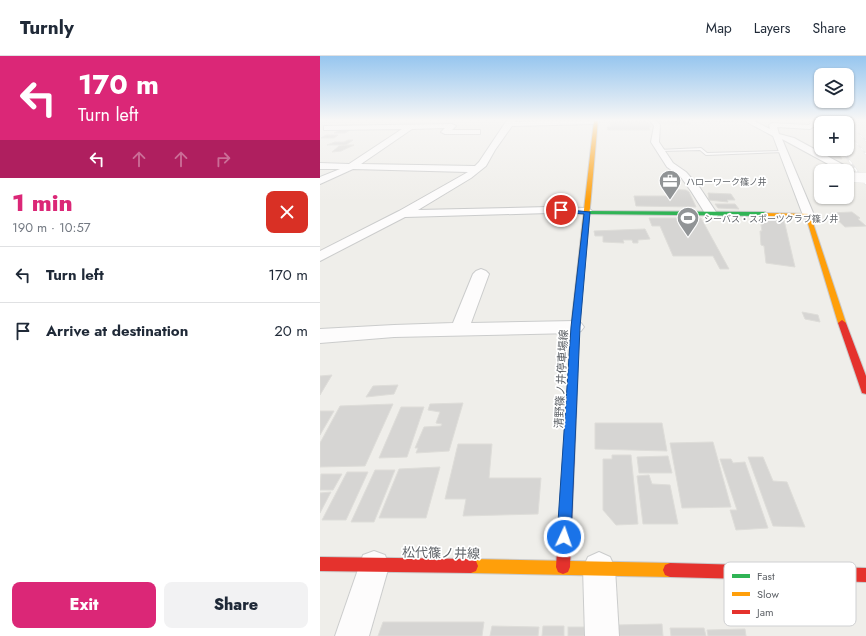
<!DOCTYPE html>
<html lang="en">
<head>
<meta charset="utf-8">
<style>
  :root { --surface:#fff; --page:#f2f2f3; --text:#1f2937; --muted:#747a83; --line:#e0e1e3; --accent:#db2777 }
  body { margin:0; font-family:Jost,"Noto Sans JP",sans-serif; background:var(--page); color:var(--text); height:100vh; display:flex; flex-direction:column; font-size:15px; white-space:nowrap }
  * { box-sizing:border-box; margin:0 }
  p { font-size:13px; color:var(--muted) }
  .icon { flex:none; width:22px; height:22px; fill:none; stroke:currentColor; stroke-width:2; stroke-linecap:round; stroke-linejoin:round }
  .map { position:relative; flex:1; overflow:hidden }
  .drawer { display:flex; flex-direction:column; background:var(--surface); width:320px }
  .drawer>* { flex:none }
  .guide { background:#db2777; color:#fff; overflow:hidden }
  .buttons { position:absolute; left:494px; top:12px; display:grid; gap:8px }
  .buttons a { display:grid; place-items:center; width:40px; height:40px; border-radius:8px; background:var(--surface); box-shadow:0 1px 3px #0004; font-size:20px }
  .pin { position:absolute; display:grid; place-items:center; width:34px; height:34px; color:#fff; margin:-17px; border:2px solid #fff; border-radius:50%; box-shadow:0 1px 4px #0007 }
  .me { position:absolute; width:44px; margin:-22px; rotate:3deg; stroke-linejoin:round; filter:drop-shadow(0 0 3px #0008) }
  .turn { display:flex; align-items:center; gap:14px; height:84px; padding:0 12px; font-size:18px }
  .turn .icon { width:52px; height:52px; stroke-width:2.5 }
  .turn b { display:block; font-size:28px; line-height:34px }
  .lanes { display:flex; align-items:center; height:38px; padding:0 12px; background:#0003; justify-content:center; gap:20px; direction:ltr }
  .lanes .off { opacity:.35 }
  .round { display:grid; place-items:center; flex:none; width:42px; height:42px; border-radius:8px; background:var(--page) }
  .overview { display:flex; align-items:center; justify-content:space-between; height:68px; padding:0 12px }
  h1 { font-size:24px; font-weight:800; line-height:30px; color:var(--accent) }
  .action { display:flex; gap:8px; margin-top:auto; padding:8px 12px }
  .action a { flex:1; height:46px; border-radius:8px; background:var(--accent); color:#fff; font-size:16px; font-weight:800; line-height:46px; text-align:center }
  .action a+a { background:var(--page); color:var(--text) }
  ul { padding:0; list-style:none }
  li { display:flex; align-items:center; gap:12px; height:56px; padding:0 12px; border-top:1px solid var(--line) }
  li div { flex:1 }
  li b { display:block; font-size:15px }
  li em { font-style:normal }
  header { display:flex; align-items:center; gap:24px; box-sizing:border-box; height:56px; padding:0 20px; background:var(--surface); border-bottom:1px solid var(--line) }
  header strong { font-size:19px }
  nav { display:flex; gap:22px; margin-inline-start:auto; font-size:14px }
  main { display:flex; flex:1; min-height:0 }
  .map>svg:first-child { display:block }
  .building { fill:#d6d5d3; stroke:#deddd9 }
  .lines { fill:none; stroke-linecap:round; stroke-linejoin:round }
  .lane-casing { stroke:#cbcccc; stroke-width:2 }
  .street-casing { stroke:#cbcccc; stroke-width:2 }
  .fast-casing { stroke:#cacacb; stroke-width:2 }
  .slow-casing { stroke:#cacacb; stroke-width:2 }
  .jam-casing { stroke:#cacacb; stroke-width:2 }
  .lane { fill:#fdfcfc; fill-rule:evenodd }
  .street { fill:#fdfcfc; fill-rule:evenodd }
  .fast { fill:#30b455; fill-rule:evenodd }
  .slow { fill:#ff9f0a; fill-rule:evenodd }
  .jam { fill:#e5322d; fill-rule:evenodd }
  .rail-far1-casing { stroke:#e4e4e4; stroke-width:1.5 }
  .rail-casing { stroke:#e4e4e4; stroke-width:2.5 }
  .rail-far1 { stroke:#fff; stroke-width:1; stroke-dasharray:3.5; stroke-linecap:butt }
  .rail { stroke:#fff; stroke-width:1.5; stroke-dasharray:4.5; stroke-linecap:butt }
  .street-bridge-casing { stroke:#cbcccc; stroke-width:10; stroke-linecap:butt }
  .street-bridge { stroke:#fdfcfc; stroke-width:10 }
  .route { fill:#1a73e8; stroke:#114b97 }
  .labels { text-anchor:middle; dominant-baseline:central; stroke-width:3.5; stroke-linejoin:round; paint-order:stroke }
  .far-poi-label { font-size:9px; fill:#5f6368; stroke:#fff; text-anchor:start }
  .street-label { font-size:11px; fill:#5f6368; stroke:#fff }
  .near-street-label { font-size:13px; fill:#5f6368; stroke:#fff }
  .key { fill:#fff; stroke:#cfd0d2; stroke-width:1 }
  .key-label { font-size:11px; fill:#5f6368 }
</style>
</head>
<body>
<header>
<strong>Turnly</strong>
<nav><a>Map</a><a>Layers</a><a>Share</a></nav>
</header>
<main>
<section class="drawer">
<div class="guide">
<div class="turn"><svg class="icon" aria-label="left" viewBox="0 0 24 24"><path d="M17 20v-9H6M10 6l-5 5 5 5"/></svg><div><b>170 m</b>Turn left</div></div>
<div class="lanes"><svg class="icon" aria-label="left" viewBox="0 0 24 24"><path d="M17 20v-9H6M10 6l-5 5 5 5"/></svg><svg class="icon off" aria-label="ahead" viewBox="0 0 24 24"><path d="M12 20V5M6 11l6-6 6 6"/></svg><svg class="icon off" aria-label="ahead" viewBox="0 0 24 24"><path d="M12 20V5M6 11l6-6 6 6"/></svg><svg class="icon off" aria-label="right" viewBox="0 0 24 24"><path d="M7 20v-9h11M14 6l5 5-5 5"/></svg></div>
</div>
<div class="overview"><div><h1>1 min</h1><p>190 m · 10:57</p></div><a class="round" style="background:#d93025;color:#fff"><svg class="icon" aria-label="close" viewBox="0 0 24 24"><path d="M6 6l12 12M18 6L6 18"/></svg></a></div>
<ul>
<li><svg class="icon" aria-label="left" viewBox="0 0 24 24"><path d="M17 20v-9H6M10 6l-5 5 5 5"/></svg><div><b>Turn left</b></div><em>170 m</em></li>
<li><svg class="icon" aria-label="arrive" viewBox="0 0 24 24"><path d="M6 21V4h12l-3 4 3 4H6"/></svg><div><b>Arrive at destination</b></div><em>20 m</em></li>
</ul>
<div class="action"><a>Exit</a><a>Share</a></div>
</section>
<div class="map">
<svg width="546" height="580" viewBox="0 0 546 580">
  <rect width="100%" height="100%" fill="#efeeea"/>
  <!-- building -->
  <g class="building">
    <polygon points="327,64 331,71 329,71 330,74 288,74 287,71 290,71 291,69 289,65"/>
    <polygon points="336,64 367,64 371,68 342,68"/>
    <polygon points="378,64 422,64 424,66 382,67"/>
    <polygon points="20,74 30,74 25,77 14,77"/>
    <polygon points="6,79 18,79 14,82 1,82"/>
    <polygon points="28,84 33,84 26,89 7,89 15,86 24,86"/>
    <polygon points="26,89 34,89 21,95 12,96 19,90"/>
    <polygon points="505,95 518,96 522,103 510,102"/>
    <polygon points="344,133 366,134 369,136 376,151 316,150 314,140 347,140"/>
    <polygon points="388,137 411,138 415,144 407,144 408,146 389,144"/>
    <polygon points="395,148 415,148 419,153 398,152"/>
    <polygon points="532,156 540,162 538,163 546,170 525,171 510,157"/>
    <polygon points="329,162 381,162 409,213 400,213 393,200 353,200 340,170 332,170"/>
    <polygon points="450,162 464,164 475,211 446,207 444,190 441,189 440,175 442,175 440,163 450,163"/>
    <polygon points="325,173 330,183 318,184 318,187 313,187 312,184 303,184 304,187 283,186 283,180 275,180 274,175"/>
    <polygon points="482,256 498,259 500,266 485,263"/>
    <polygon points="12,319 0,339 0,320"/>
    <polygon points="78,329 74,338 46,341 53,330"/>
    <polygon points="143,347 129,395 96,397 98,392 95,392 104,371 121,370 122,368 116,367 120,356 108,354 110,348"/>
    <polygon points="73,348 45,410 0,411 0,387 20,350"/>
    <polygon points="81,351 104,351 87,401 59,402"/>
    <polygon points="0,355 14,355 0,379"/>
    <polygon points="275,367 342,367 347,395 275,393"/>
    <polygon points="393,386 411,451 362,452 350,387"/>
    <polygon points="138,388 172,388 169,422 221,422 218,458 143,460 146,443 125,443"/>
    <polygon points="292,399 311,399 318,468 296,469 283,454 283,403 292,403"/>
    <polygon points="348,400 352,417 319,417 317,401"/>
    <polygon points="428,401 443,401 453,425 467,426 485,471 453,470"/>
    <polygon points="400,403 411,403 413,407 425,406 448,472 416,474 410,454 417,454"/>
    <polygon points="120,411 106,462 59,462 79,413"/>
    <polygon points="55,414 75,414 54,466 31,466"/>
    <polygon points="27,416 48,416 26,464 2,464"/>
    <polygon points="1,418 22,418 13,434 0,434"/>
    <polygon points="329,419 332,428 350,429 358,468 323,468 317,420"/>
    <polygon points="11,436 0,457 0,437"/>
    <polygon points="63,566 164,566 162,580 58,580"/>
    <polygon points="342,568 343,580 298,580 297,569"/>
    <polygon points="172,570 219,571 218,580 170,580"/>
    <polygon points="223,570 244,570 244,580 222,580"/>
    <rect x="248" y="571" width="17" height="9"/>
    <polygon points="350,572 384,572 386,580 351,580"/>
    <polygon points="425,573 426,580 388,580 387,574"/>
  </g>
  <g class="lines">
    <!-- lane casing -->
    <g class="lane-casing">
      <polygon id="lane" points="381,92 387,97 463,95 465,96 386,99 380,94 341,95 339,94"/>
    </g>
    <!-- street casing -->
    <g class="street-casing">
      <g id="street">
        <polygon points="187,64 194,64 194,66 278,64 279,66 276,68 192,70 175,94 166,110 151,122 98,154 229,151 267,152 271,154 273,156 271,158 229,157 85,161 0,205 0,195 79,155 148,116 33,113 0,128 0,121 20,113 0,113 0,107 29,108 82,73 7,74 4,74 4,70 132,68 136,70 132,74 160,74 160,78 125,78 121,76 125,72 92,73 41,108 155,110 159,106"/>
        <polygon points="329,64 336,64 340,69 339,86 353,107 366,116 380,132 398,159 396,162 388,162 371,135 360,120 347,111 331,86 334,70"/>
        <polygon points="423,64 432,64 450,73 449,69 452,67 489,69 491,67 489,64 496,64 498,68 490,73 457,71 459,78 474,82 531,113 537,120 535,122 527,123 527,115 521,115 462,83 494,159 488,163 484,162 453,80"/>
        <polygon points="161,213 166,215 169,218 151,267 255,265 261,267 264,271 261,275 255,277 74,281 0,287 0,273 74,269 133,267 153,218 156,215"/>
        <polygon points="54,495 65,499 69,510 49,580 15,580 43,499"/>
        <polygon points="279,496 290,501 295,512 299,580 265,580 263,512 268,501"/>
      </g>
    </g>
    <!-- fast casing -->
    <g class="fast-casing">
      <polygon id="fast" points="265,155 445,156 448,158 445,160 267,158 264,156"/>
    </g>
    <!-- slow casing -->
    <g class="slow-casing">
      <g id="slow">
        <polygon points="274,64 278,64 259,271 257,339 256,342 252,343 248,342 247,339 251,271"/>
        <polygon points="443,157 490,158 526,267 525,269 522,270 518,267 486,161 445,160 442,158"/>
        <polygon points="151,503 350,507 355,509 357,514 355,519 350,521 151,517 146,515 144,510 146,505"/>
      </g>
    </g>
    <!-- jam casing -->
    <g class="jam-casing">
      <g id="jam">
        <polygon points="522,264 526,267 546,320 546,338 542,337 541,334 518,267"/>
        <polygon points="252,335 256,336 257,339 250,511 248,516 243,518 238,516 236,511 247,339 248,336"/>
        <polygon points="0,501 151,503 156,505 158,510 156,515 151,517 0,515"/>
        <polygon points="350,507 546,512 546,526 350,521 345,519 343,514 345,509"/>
      </g>
    </g>
    <!-- lane -->
    <use href="#lane" class="lane"/>
    <!-- street -->
    <use href="#street" class="street"/>
    <!-- fast -->
    <use href="#fast" class="fast"/>
    <!-- slow -->
    <use href="#slow" class="slow"/>
    <!-- jam -->
    <use href="#jam" class="jam"/>
    <!-- rail-far1 casing -->
    <g class="rail-far1-casing">
      <g id="rail-far1">
        <polyline points="507,64 509,67"/>
        <polyline points="517,64 520,67"/>
        <polyline points="526,64 546,85"/>
        <polyline points="527,76 546,98"/>
        <polyline points="522,93 525,98"/>
      </g>
    </g>
    <!-- rail casing -->
    <g class="rail-casing">
      <g id="rail">
        <polyline points="524,97 546,128"/>
        <polyline points="545,97 546,98"/>
      </g>
    </g>
    <!-- rail-far1 -->
    <use href="#rail-far1" class="rail-far1"/>
    <!-- rail -->
    <use href="#rail" class="rail"/>
    <!-- street-bridge casing -->
    <g class="street-bridge-casing">
      <polyline id="street-bridge" points="529,121 546,122"/>
    </g>
    <!-- street-bridge -->
    <use href="#street-bridge" class="street-bridge"/>
  </g>
  <!-- sky -->
  <linearGradient id="sky" x2="0" y2="1"><stop stop-color="#97c6ef"/><stop offset="0.44" stop-color="#f8f7f6"/><stop offset="1" stop-color="#f8f7f6" stop-opacity="0"/></linearGradient>
  <rect width="546" height="146" fill="url(#sky)"/>
  <!-- route -->
  <polygon class="route" points="239,153 270,156 260,271 251,481 249,486 244,488 239,486 237,481 251,271 264,158 241,156"/>
  <!-- icons -->
  <defs>
    <g id="office-pin" transform="scale(1.15)"><path d="M0 17L-7.5 6A9.5 9.5 0 1 1 7.5 6Z" fill="#919496" stroke="#fff"/><path d="M-6-3h4V-5.5h4V-3h4V5H-6ZM-1-4.5V-3h2v-1.5ZM-6 0V1H6V0Z" fill="#fff"/></g>
    <g id="stadium-pin" transform="scale(1.15)"><path d="M0 17L-7.5 6A9.5 9.5 0 1 1 7.5 6Z" fill="#919496" stroke="#fff"/><path d="M0-5a6.5 5 0 1 0 0 10a6.5 5 0 1 0 0-10ZM-3.5-1.8h7v3.6h-7Z" fill="#fff"/></g>
  </defs>
  <g fill-rule="evenodd">
    <use href="#office-pin" x="350" y="125"/>
    <use href="#stadium-pin" x="368" y="162"/>
  </g>
  <g class="labels">
    <!-- far-poi labels -->
    <g class="far-poi-label">
      <text x="366" y="125">ハローワーク篠ノ井</text>
      <text x="384" y="162">シーバス・スポーツクラブ篠ノ井</text>
    </g>
    <!-- street labels -->
    <g class="street-label">
      <text transform="translate(241 323) rotate(-87)">清野篠ノ井停車場線</text>
    </g>
    <!-- near-street labels -->
    <g class="near-street-label">
      <text transform="translate(121 497) rotate(1)">松代篠ノ井線</text>
    </g>
  </g>
  <!-- legend -->
  <rect x="404" y="506" width="132" height="64" rx="6" class="key"/>
  <rect x="412" y="518" width="18" height="4" fill="#30b455"/>
  <rect x="412" y="536" width="18" height="4" fill="#ff9f0a"/>
  <rect x="412" y="554" width="18" height="4" fill="#e5322d"/>
  <g class="key-label">
    <text x="437" y="524">Fast</text>
    <text x="437" y="542">Slow</text>
    <text x="437" y="560">Jam</text>
  </g>
</svg>
<div class="buttons">
<a><svg class="icon" aria-label="layers" viewBox="0 0 24 24"><path d="M12 4l9 5-9 5-9-5zM3 14l9 5 9-5"/></svg></a>
<a>+</a>
<a>−</a>
</div>
<div class="pin" style="left:241px;top:154px;background:#d93025"><svg class="icon" aria-label="arrive" viewBox="0 0 24 24"><path d="M6 21V4h12l-3 4 3 4H6"/></svg></div>
<svg class="me" style="left:244px;top:481px" viewBox="-20 -20 40 40"><circle r="17" fill="#1a73e8" stroke="#fff" stroke-width="3"/><path d="M0-11L8 9 0 5-8 9z" fill="#fff"/></svg>
</div>
</main>
</body>
</html>
